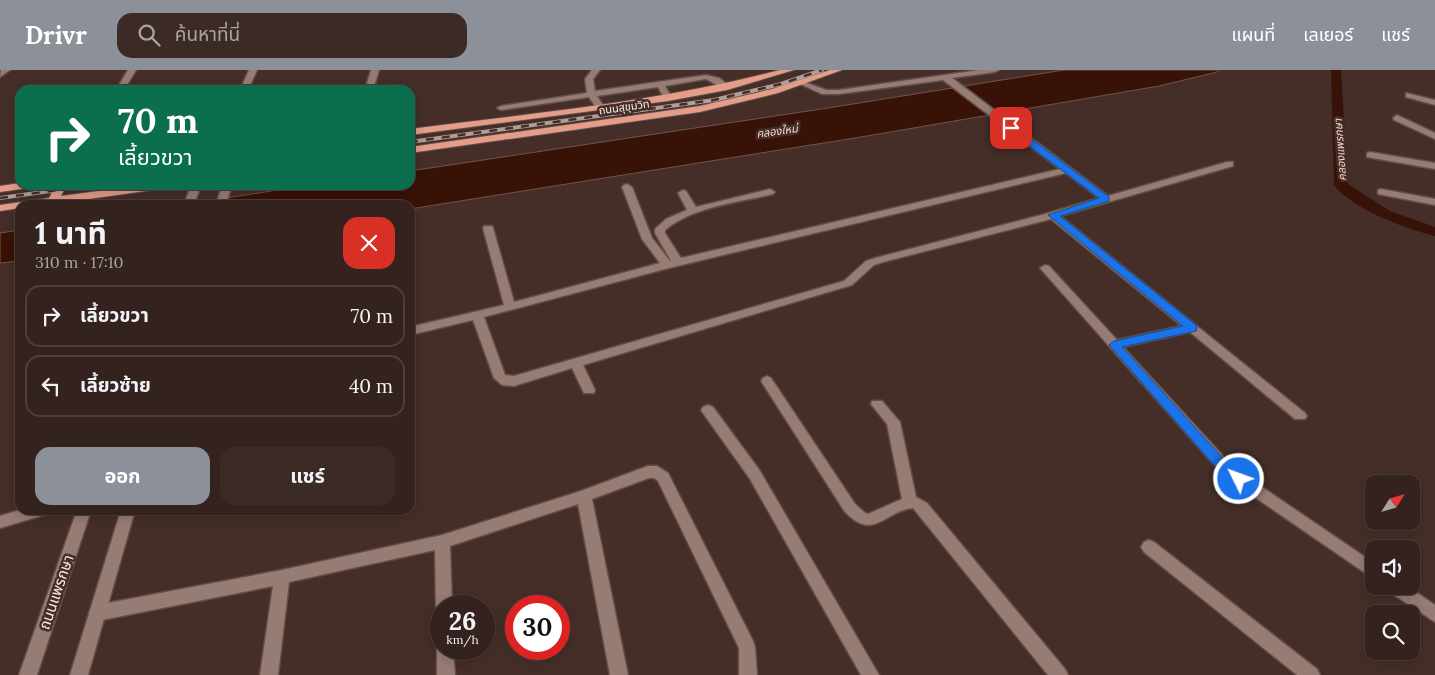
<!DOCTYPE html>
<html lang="th">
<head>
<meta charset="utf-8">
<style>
  :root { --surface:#34221e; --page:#3c2a27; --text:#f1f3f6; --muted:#a9a4a4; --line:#4e3f3c; --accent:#8c9099 }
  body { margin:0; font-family:Lora,"Noto Sans Thai",serif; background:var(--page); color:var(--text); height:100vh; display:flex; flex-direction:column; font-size:19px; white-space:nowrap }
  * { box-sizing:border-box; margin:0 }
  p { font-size:16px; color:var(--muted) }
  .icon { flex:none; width:28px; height:28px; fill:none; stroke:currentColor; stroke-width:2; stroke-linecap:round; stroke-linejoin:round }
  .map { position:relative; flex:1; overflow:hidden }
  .side { position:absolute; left:15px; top:130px; width:400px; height:315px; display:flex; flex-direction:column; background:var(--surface); border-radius:15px; box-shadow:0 2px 12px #0003,0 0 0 1px var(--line) }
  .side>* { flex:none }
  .banner { position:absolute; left:15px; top:15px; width:400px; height:105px; border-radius:15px; box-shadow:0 2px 12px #0003,0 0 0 1px var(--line); background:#0b6e4f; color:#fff; overflow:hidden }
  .needle { width:32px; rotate:53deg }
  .fabs { position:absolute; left:1365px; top:405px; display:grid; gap:10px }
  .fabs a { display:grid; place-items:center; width:55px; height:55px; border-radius:10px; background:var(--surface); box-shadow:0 2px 12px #0003,0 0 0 1px var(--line); font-size:25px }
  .speed { position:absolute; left:430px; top:525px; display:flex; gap:10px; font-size:25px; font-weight:700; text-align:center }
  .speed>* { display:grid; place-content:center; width:65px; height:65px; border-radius:50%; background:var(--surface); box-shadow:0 2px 12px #0003,0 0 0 1px var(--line); line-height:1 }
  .speed small { font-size:12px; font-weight:400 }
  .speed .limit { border:8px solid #d22; background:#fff; color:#111 }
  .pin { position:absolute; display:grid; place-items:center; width:42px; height:42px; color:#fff; margin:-21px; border-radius:10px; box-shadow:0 2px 8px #0006 }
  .me { position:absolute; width:55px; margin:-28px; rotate:312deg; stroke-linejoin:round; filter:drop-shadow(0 0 4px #0008) }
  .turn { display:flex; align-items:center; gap:18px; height:105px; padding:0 20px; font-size:22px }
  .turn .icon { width:65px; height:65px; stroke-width:2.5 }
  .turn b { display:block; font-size:35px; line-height:42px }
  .round { display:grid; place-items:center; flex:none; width:52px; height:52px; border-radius:15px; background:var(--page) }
  .headline { display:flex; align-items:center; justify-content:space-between; height:85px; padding:0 20px }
  h1 { font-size:30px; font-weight:700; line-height:38px }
  .cta { display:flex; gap:10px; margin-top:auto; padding:10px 20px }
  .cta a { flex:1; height:58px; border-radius:15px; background:var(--accent); color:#fff; font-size:20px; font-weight:700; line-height:58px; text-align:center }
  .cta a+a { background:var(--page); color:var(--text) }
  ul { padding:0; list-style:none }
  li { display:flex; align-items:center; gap:15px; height:62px; margin:0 10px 8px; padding:0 10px; border:2px solid var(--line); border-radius:15px }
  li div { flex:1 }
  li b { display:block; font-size:19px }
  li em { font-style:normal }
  header { display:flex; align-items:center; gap:30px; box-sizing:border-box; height:70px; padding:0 25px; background:var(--accent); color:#fff }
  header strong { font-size:24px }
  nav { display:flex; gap:28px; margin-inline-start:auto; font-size:18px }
  .search { width:350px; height:45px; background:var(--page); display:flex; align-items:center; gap:12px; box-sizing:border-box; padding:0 18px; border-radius:15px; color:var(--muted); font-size:19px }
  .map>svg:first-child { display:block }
  .water { fill:#391207; stroke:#73534a }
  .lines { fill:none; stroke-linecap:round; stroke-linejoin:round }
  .canal { fill:#391207; fill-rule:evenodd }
  .minor-casing { stroke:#614d47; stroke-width:3 }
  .secondary-casing { stroke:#614d47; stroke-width:3 }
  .trunk-casing { stroke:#614d47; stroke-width:2 }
  .minor { fill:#977c74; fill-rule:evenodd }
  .secondary { fill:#977c74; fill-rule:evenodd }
  .trunk { fill:#e49d89; fill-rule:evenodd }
  .rail-casing { stroke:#b09e98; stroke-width:4 }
  .rail { stroke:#452e28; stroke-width:2.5; stroke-dasharray:8; stroke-linecap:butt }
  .route { fill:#1a73e8; stroke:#114b97 }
  .labels { text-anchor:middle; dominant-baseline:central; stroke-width:5; stroke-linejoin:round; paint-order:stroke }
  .far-street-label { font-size:11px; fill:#f9eae5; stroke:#452e28 }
  .far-water-label { font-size:11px; font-style:italic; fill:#f8d8cf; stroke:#452e28 }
  .near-street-label { font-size:15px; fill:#f9eae5; stroke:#452e28 }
</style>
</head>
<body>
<header>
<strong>Drivr</strong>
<div class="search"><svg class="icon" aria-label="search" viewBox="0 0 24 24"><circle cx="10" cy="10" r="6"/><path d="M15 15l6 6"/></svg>ค้นหาที่นี่</div>
<nav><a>แผนที่</a><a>เลเยอร์</a><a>แชร์</a></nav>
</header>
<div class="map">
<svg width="1435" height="605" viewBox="0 0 1435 605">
  <rect width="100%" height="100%" fill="#452e28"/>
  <!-- water -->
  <g class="water">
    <polygon points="1064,0 1219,0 1217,2 1159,16 855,68 410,139 410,135 181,135 310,115 410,115 410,101 828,38"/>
    <polygon points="20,160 20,191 0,193 0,163"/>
  </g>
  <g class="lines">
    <!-- canal -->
    <path class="canal" d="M1331 0H1341L1348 114 1390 141 1435 157V166C1406 159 1352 139 1334 115Z"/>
    <!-- minor casing -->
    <g class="minor-casing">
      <g id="minor">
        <polygon points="1,0 10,0 0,7"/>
        <polygon points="128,0 136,0 124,20 116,20"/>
        <polygon points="249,0 257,0 248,20 240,20"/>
        <polygon points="371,0 379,0 373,20 365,20"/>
        <polygon points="592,0 600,0 593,9 595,21 706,5 719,8 731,17 724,19 706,9 665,16 672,28 668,30 665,30 658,17 597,26 604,37 600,39 597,39 589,27 501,40 497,38 501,36 587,23 585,9"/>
        <path d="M979 0H999L995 2 952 8 1108 126 1227 92H1233V96L1060 146 1305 343 1307 346 1305 349H1295L1190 262 1123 277 1234 398 1374 493V509L1224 406 1040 198 1045 195 1049 196 1117 270 1182 256 1051 149 883 192 874 195 852 215 583 295 595 320 594 323H584L572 298 514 316 502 315 494 308 473 250 410 265V257L504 235 483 158 484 156H492L493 158 514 232 660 193 642 169 622 117 624 115 627 114 632 117 652 168 670 191H671L655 163V159L666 149 687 140 678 123 683 120 686 121 696 137 770 119 775 122 773 124C737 133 695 136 665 160V163L681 188 1060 99 943 10 839 24H822L798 13 802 11 826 20H839ZM1066 103 1099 128 1049 143 875 188 866 191 844 211 514 306 505 305 484 247 669 198Z"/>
        <polygon points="1406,23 1435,30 1435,35 1406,27"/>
        <polygon points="1397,45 1435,63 1435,69 1394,50 1393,48"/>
        <polygon points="1370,82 1435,93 1435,99 1367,87 1367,83"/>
        <polygon points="1381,119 1435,129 1435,135 1378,124 1378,120"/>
        <path d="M767 306 771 308 855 434 864 442 868 444 902 429 887 354 871 334 872 331H882L900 352 916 427 927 433 1065 599 1068 605H1048L913 438C884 441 874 472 845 442L763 314 761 311 763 308Z"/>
        <polygon points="708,335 713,337 760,401 879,605 861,605 750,409 703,343 701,340 703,337"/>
        <polygon points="648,396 657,396 668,403 753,571 755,577 757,605 739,605 739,578 658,411 654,408 649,408 592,429 628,605 610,605 578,434 450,476 452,536 441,536 441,542 438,541 436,536 435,480 289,512 278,605 260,605 273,516 97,551 91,548 89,543 91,538 97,535 282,500 442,465 581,421"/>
        <polygon points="20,440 49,440 47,444 0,458 0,446"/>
        <polygon points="1149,470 1154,472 1317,599 1320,605 1297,605 1144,482 1141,477 1144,472"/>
        <polygon points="1386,516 1407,516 1435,535 1435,552 1388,521"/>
        <polygon points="441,572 441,579 453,579 455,605 437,605 437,579"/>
      </g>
    </g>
    <!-- secondary casing -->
    <g class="secondary-casing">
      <g id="secondary">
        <polygon points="191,115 201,115 194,135 184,135"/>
        <polygon points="222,115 232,115 226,135 216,135"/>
        <polygon points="77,440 91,440 37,605 19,605"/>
        <polygon points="121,440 135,440 88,605 70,605"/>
      </g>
    </g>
    <!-- trunk casing -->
    <g class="trunk-casing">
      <g id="trunk">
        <path d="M780 0H794L727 20 668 31 410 65V59C534 43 659 32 780 0Z"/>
        <polygon points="830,0 842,0 778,23 700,42 410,83 410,77 700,36 772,19"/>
        <polygon points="20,113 20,115 33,115 28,118 0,122 0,116"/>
        <polygon points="56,115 66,115 61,126 144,115 172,115 167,118 53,134 20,135 20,138 0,141 0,135 49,128"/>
      </g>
    </g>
    <!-- minor -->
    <use href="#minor" class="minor"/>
    <!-- secondary -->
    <use href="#secondary" class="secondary"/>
    <!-- trunk -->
    <use href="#trunk" class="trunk"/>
    <!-- rail casing -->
    <g class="rail-casing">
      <g id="rail">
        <polyline points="410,72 714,30 781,14 822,0"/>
        <polyline points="0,128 94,115"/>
      </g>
    </g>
    <!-- rail -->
    <use href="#rail" class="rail"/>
  </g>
  <!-- route -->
  <polygon class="route" points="1008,56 1014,56 1109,127 1109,131 1060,146 1196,255 1197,258 1196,261 1122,277 1221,386 1243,406 1245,409 1243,413 1239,414 1234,413 1212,393 1109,275 1114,271 1183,256 1048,145 1099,128 1008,60"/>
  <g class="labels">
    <!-- far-street labels -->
    <g class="far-street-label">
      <text transform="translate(624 37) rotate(-8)">ถนนสุขุมวิท</text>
    </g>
    <!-- far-water labels -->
    <g class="far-water-label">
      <text transform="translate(777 61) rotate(-8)">คลองใหม่</text>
      <text transform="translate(1340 80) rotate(-94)">คลองแพรกษา</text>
    </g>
    <!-- near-street labels -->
    <g class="near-street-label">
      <text transform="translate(56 522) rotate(-71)">ถนนแพรกษา</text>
    </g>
  </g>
</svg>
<div class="fabs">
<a><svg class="needle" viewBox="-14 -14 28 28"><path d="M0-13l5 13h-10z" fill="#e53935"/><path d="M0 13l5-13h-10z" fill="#a9a4a4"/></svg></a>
<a><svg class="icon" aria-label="sound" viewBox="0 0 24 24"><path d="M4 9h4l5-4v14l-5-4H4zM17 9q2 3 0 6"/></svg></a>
<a><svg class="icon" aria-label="search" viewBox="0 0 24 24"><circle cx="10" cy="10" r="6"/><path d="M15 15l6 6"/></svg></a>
</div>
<div class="speed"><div>26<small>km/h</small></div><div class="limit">30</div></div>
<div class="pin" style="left:1011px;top:58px;background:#d93025"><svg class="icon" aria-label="arrive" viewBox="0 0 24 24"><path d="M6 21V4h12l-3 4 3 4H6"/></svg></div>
<svg class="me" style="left:1239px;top:409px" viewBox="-20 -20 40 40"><circle r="17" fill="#1a73e8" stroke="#fff" stroke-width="3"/><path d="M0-11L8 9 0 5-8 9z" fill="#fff"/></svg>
<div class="banner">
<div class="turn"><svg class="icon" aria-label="right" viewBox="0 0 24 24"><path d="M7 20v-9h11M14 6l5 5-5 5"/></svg><div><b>70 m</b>เลี้ยวขวา</div></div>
</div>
<section class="side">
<div class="headline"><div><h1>1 นาที</h1><p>310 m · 17:10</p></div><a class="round" style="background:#d93025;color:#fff"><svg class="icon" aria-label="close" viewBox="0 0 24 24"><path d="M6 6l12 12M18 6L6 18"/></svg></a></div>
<ul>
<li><svg class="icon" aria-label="right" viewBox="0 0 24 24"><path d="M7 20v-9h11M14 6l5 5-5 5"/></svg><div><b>เลี้ยวขวา</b></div><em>70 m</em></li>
<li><svg class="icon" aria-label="left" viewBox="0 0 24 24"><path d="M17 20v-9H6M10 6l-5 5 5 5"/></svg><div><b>เลี้ยวซ้าย</b></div><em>40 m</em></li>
</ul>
<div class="cta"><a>ออก</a><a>แชร์</a></div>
</section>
</div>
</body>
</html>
